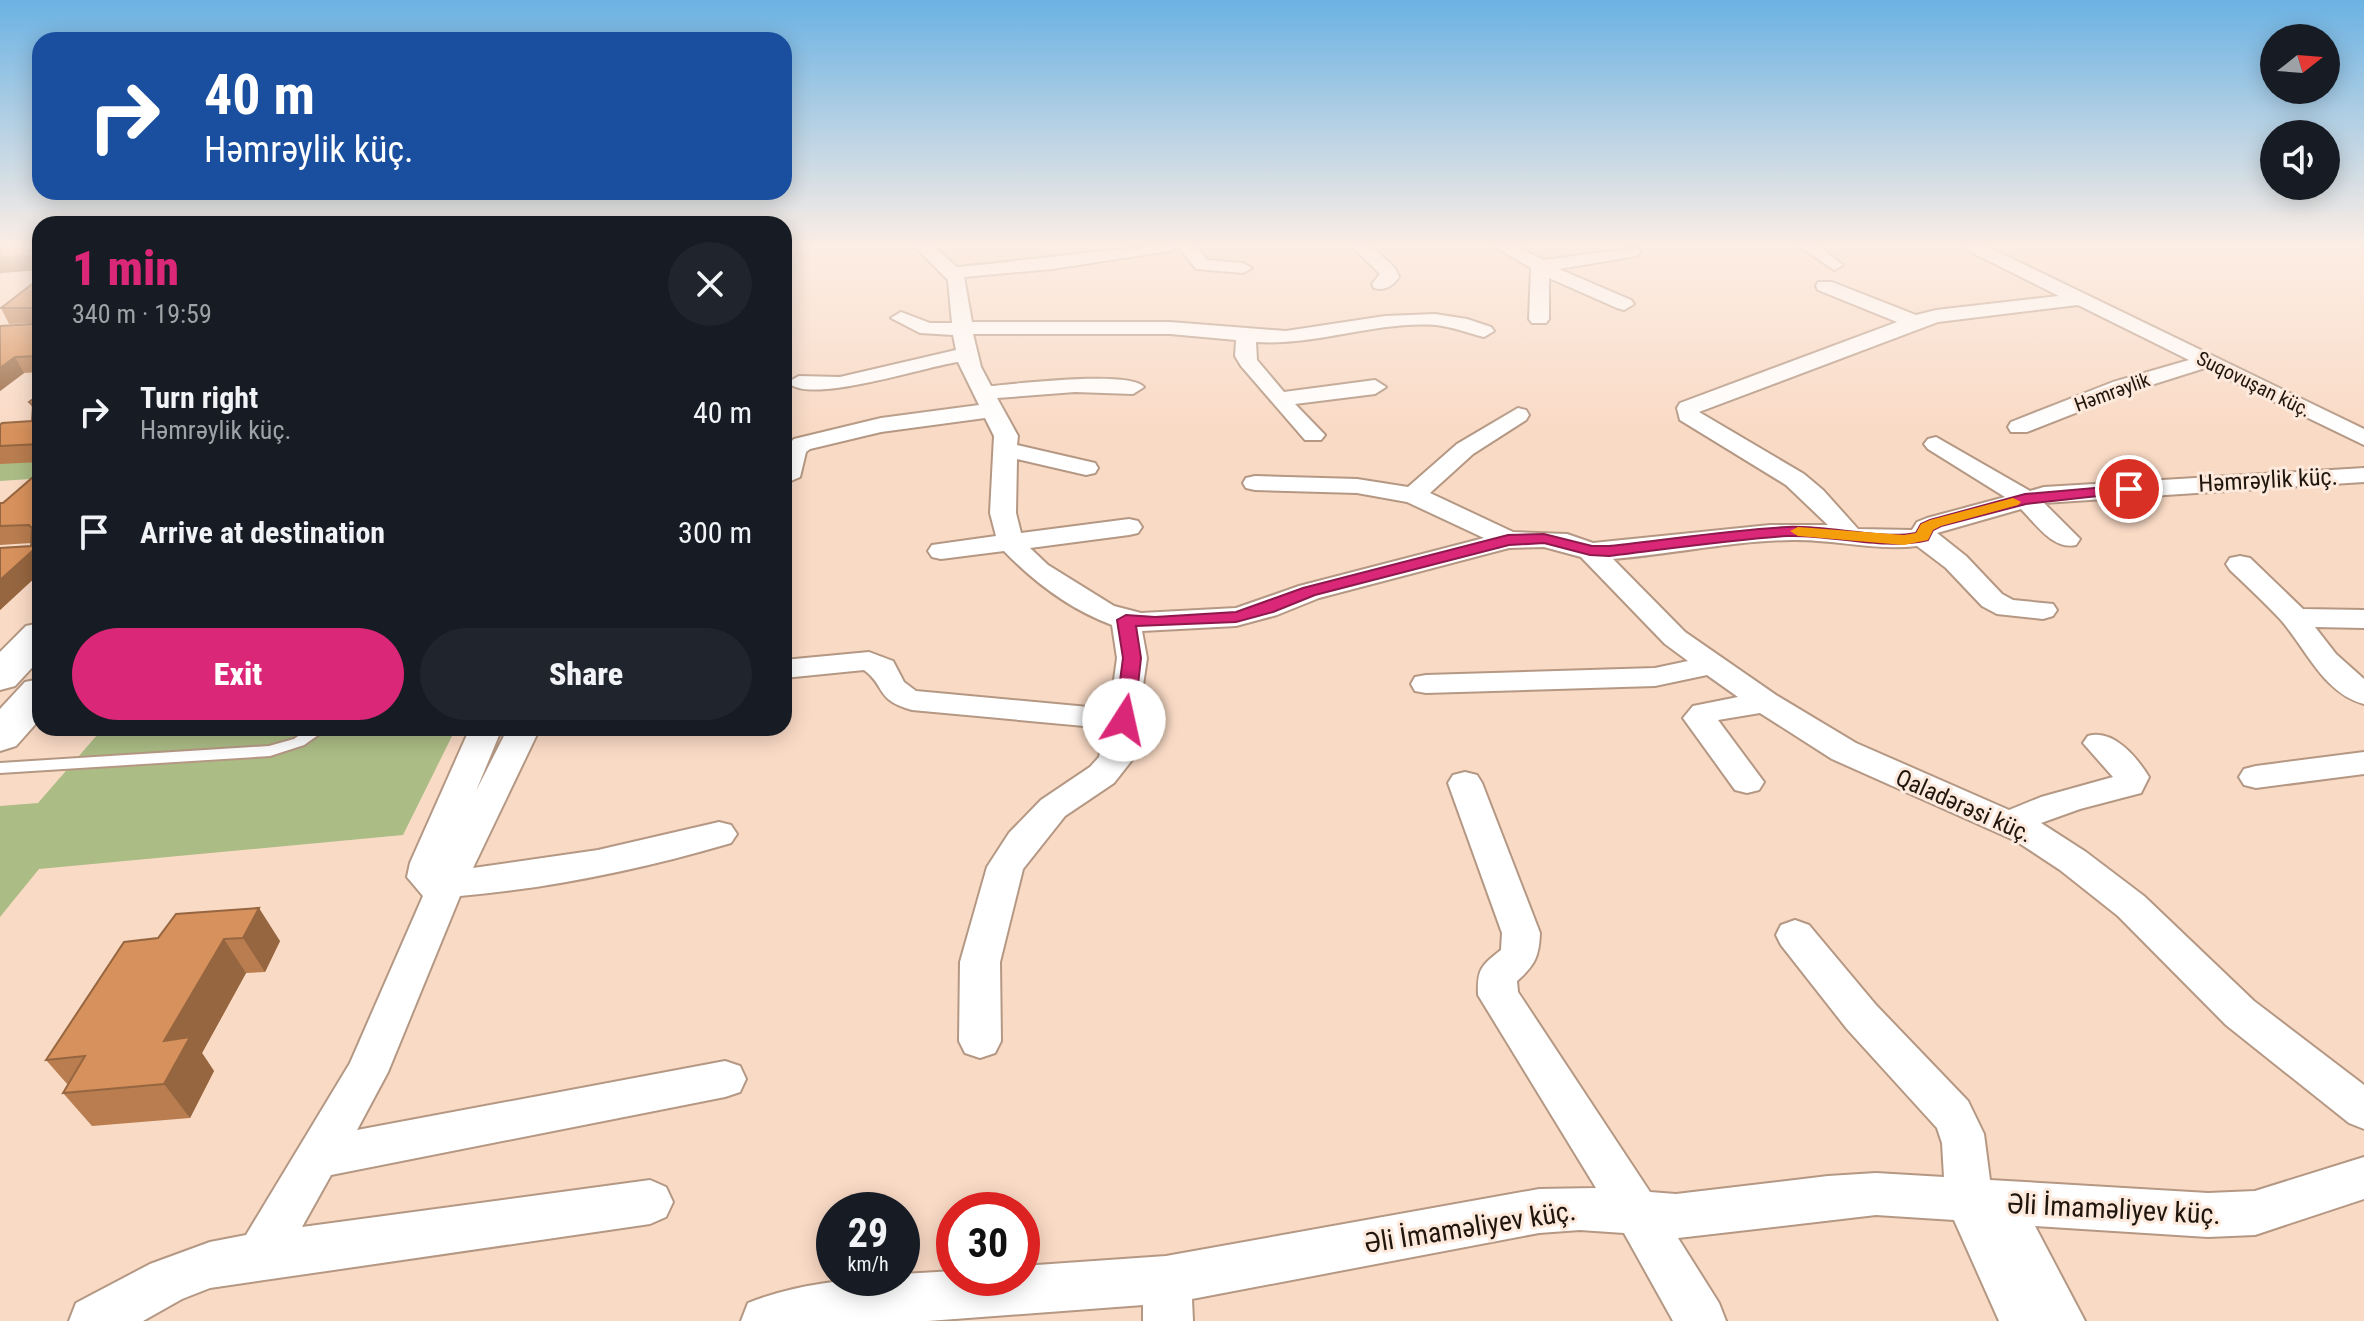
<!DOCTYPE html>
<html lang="en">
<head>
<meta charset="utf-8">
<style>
  :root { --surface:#171b24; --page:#20242c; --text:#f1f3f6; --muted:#9ea1a6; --accent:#db2777 }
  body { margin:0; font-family:"Roboto Condensed",sans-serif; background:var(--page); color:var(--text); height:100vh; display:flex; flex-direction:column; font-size:30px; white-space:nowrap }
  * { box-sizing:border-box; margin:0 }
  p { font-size:26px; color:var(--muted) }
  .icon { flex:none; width:44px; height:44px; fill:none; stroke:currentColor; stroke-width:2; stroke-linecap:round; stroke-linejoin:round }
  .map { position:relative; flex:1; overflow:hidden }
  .side { position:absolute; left:32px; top:216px; width:760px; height:520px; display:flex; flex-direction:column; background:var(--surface); border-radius:24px; box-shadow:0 4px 20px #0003 }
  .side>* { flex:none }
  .hud { position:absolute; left:32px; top:32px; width:760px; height:168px; border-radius:24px; box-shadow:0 4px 20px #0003; background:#1a4fa0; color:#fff; overflow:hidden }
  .needle { width:52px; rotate:73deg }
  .tools { position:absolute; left:2260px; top:24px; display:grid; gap:16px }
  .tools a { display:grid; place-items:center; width:80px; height:80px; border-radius:50%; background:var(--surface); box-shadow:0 4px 20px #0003; font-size:40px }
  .speed { position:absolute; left:816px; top:1192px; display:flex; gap:16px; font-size:40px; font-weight:700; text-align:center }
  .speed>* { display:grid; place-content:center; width:104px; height:104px; border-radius:50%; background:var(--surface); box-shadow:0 4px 20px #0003; line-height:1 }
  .speed small { font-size:20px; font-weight:400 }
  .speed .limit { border:12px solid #d22; background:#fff; color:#111 }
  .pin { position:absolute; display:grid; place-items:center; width:68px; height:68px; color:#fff; margin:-34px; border:4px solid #fff; border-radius:50%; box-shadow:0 2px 8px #0007 }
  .me { position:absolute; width:88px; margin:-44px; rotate:10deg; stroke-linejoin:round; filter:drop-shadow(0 0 6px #0008) }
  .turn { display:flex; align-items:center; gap:28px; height:168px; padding:0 40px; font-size:36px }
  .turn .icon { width:104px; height:104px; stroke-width:2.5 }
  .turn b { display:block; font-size:56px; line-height:68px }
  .round { display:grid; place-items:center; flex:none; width:84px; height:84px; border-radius:42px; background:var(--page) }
  .head { display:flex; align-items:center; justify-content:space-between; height:136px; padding:0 40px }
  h1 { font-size:48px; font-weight:800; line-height:60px; color:var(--accent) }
  .button { display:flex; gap:16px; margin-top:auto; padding:16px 40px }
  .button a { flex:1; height:92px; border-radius:48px; background:var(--accent); color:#fff; font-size:32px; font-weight:800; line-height:92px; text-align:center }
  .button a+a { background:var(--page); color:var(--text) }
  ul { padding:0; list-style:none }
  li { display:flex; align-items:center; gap:24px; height:120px; padding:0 40px }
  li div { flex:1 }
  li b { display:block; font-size:30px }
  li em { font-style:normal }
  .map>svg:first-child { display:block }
  .green { fill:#abbc85 }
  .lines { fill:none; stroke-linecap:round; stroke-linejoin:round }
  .service-casing { stroke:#b49884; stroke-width:4 }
  .minor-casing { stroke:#b49884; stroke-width:4 }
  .secondary-casing { stroke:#b49884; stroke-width:4 }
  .service { fill:#fff; fill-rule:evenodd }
  .minor { fill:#fff; fill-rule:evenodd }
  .secondary { fill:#fff; fill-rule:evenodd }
  .wall { fill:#b97d4f }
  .shaded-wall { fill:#966640 }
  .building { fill:#d7915c; stroke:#966640; stroke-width:2 }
  .route { fill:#db2777; stroke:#8e194d; stroke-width:2 }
  .slow { fill:#f59e0b }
  .labels { text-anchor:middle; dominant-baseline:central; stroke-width:6; stroke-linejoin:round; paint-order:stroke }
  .far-street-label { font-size:20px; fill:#20160e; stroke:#fdeadd }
  .street-label { font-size:24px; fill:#20160e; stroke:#fdeadd }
  .near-street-label { font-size:28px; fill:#20160e; stroke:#fdeadd }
</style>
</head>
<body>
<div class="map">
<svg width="2364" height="1321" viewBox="0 0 2364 1321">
  <rect width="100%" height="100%" fill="#f9dac5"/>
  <!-- green -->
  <g class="green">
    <polygon points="0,461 40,462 40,471 30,479 0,481"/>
    <polygon points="194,728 456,728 403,835 39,869 0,917 0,806 38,803 98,734"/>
  </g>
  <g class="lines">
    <!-- service casing -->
    <g class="service-casing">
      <polygon id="service" points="310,728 328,728 304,745 270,756 0,773 0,763 269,746 294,739"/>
    </g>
    <!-- minor casing -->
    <g class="minor-casing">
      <g id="minor">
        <path d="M914 246H933L957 267C1037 260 1116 246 1196 246L1207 260 1243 263 1252 268 1243 273 1196 269 1178 246 1170 251 1052 269 964 277 972 322H1170L1286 331 1385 316 1435 314 1467 319 1491 327 1494 331 1484 337C1468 333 1453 327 1436 325 1375 321 1317 346 1256 342L1257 360 1284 392 1375 380 1386 387 1375 394 1295 404 1325 435 1321 440H1305L1241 366 1235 356 1236 340 1170 334H973L981 367 991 386C1016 384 1130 370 1144 387L1133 394 1075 392 997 398 1018 436 1017 445 1095 463 1098 468 1095 473 1086 475 1017 459 1016 513 1021 533 1129 519 1138 521 1142 527 1138 533 1129 535 1030 548 1048 565 1114 606 1141 613 1236 608 1299 586 1484 538 1407 502 1357 493 1255 490 1246 488 1243 483 1246 478 1255 476 1357 479 1408 487 1457 444 1518 408 1526 410 1529 415 1526 420 1473 454 1430 493 1513 532 1567 534 1593 543 1770 525H1828L1786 485 1680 420 1677 408 1680 403 1897 322 1818 290 1816 286 1818 282H1832L1916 315 1936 310 2059 296 1967 250 1964 246H1986L2364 429V445L2205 368 2129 392 2027 432H2011L2008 427 2011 422 2113 382 2189 360 2078 305 1938 322 1699 412 1804 474 1823 490 1858 529 1912 530 1917 522 1927 518 2005 497 1928 449 1924 444 1928 439 1936 437 2030 491 2044 487 2364 468V482L2044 503 2080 539 2076 545C2053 550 2036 524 2021 509L1937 533 1966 556 2002 594 2013 600 2053 604 2057 610 2053 616 2043 619 1997 614 1982 606 1946 568 1917 546C1875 551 1834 539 1792 540 1732 541 1673 554 1613 559L1685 632 1776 695 1856 743 2009 810 2041 797 2113 777 2083 743 2088 736C2113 729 2136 756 2149 777L2141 793 2080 809 2041 823 2086 852 2144 896 2254 1001 2364 1085V1129L2349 1123 2226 1025 2118 916 2060 870 2016 841 1832 759 1760 713 1718 720 1764 782 1759 790 1747 793 1735 790 1683 718 1693 706 1738 697 1707 675 1655 686 1426 693 1415 691 1411 684 1415 677 1426 675 1655 668 1688 661 1665 644 1581 557 1544 547 1509 548 1319 598 1277 615 1236 626 1142 631 1147 658 1132 760 1114 783 1065 816 1023 869 1000 962 1001 1041 995 1053 980 1058 965 1053 959 1041 960 962 987 867 1009 833 1041 800 1090 767 1099 757 1106 728 912 710C875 700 886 686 864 670L784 678V660L869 652 893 661 904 682 916 691 1110 709 1117 658 1112 625C1071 610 1034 582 1004 551L941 559 932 557 928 551 932 545 996 536 990 513 994 436 985 418 881 432 810 449 806 452 800 477 784 484V448L794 439 881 418 979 405 958 362C927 366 807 406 788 382L799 376 840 377 956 350 953 335 920 333 891 318 901 312 930 323H952L948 280Z"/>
        <path d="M1352 246H1371L1395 268 1399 277C1393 286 1385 291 1374 288L1372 284 1380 274Z"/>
        <polygon points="1494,246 1516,246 1543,260 1637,248 1640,252 1637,256 1559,269 1631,300 1634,304 1624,310 1617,308 1549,278 1549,319 1546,323 1532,323 1529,319 1531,268"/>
        <polygon points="1799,246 1819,246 1843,265 1834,270"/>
        <path d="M2240 556 2250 558 2303 609 2364 610V628L2315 627 2336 654 2364 679V704C2323 693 2306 648 2280 619 2264 602 2247 586 2230 570L2226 564 2230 558Z"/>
        <path d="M470 728H502L476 791 508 728H540L473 868 598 850 719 822 731 825 737 834 731 843C643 869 552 888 460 896L388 1072 357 1130 725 1061 740 1066 746 1079 740 1092 725 1097 331 1175 302 1227 650 1180 666 1187 673 1202 666 1217 650 1224 210 1288 182 1299 143 1321H69L76 1303 150 1264 210 1242 246 1235 350 1063 423 896 407 877 410 863Z"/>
        <polygon points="2364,752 2364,774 2256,788 2244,785 2239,777 2244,769 2256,766"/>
        <path d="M1465 772 1477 775 1482 783 1540 933C1539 957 1535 965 1517 981L1518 992 1650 1192 1676 1194 1828 1176 1876 1173 1944 1177 1942 1143 1937 1128 1847 1029 1781 945 1776 935 1781 925 1795 920 1809 925 1876 1005 1968 1101 1984 1134 1990 1180 2208 1193 2255 1191 2364 1157V1199L2255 1235 2208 1237 2035 1226 2085 1321H1999L1954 1220 1876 1215 1678 1238 1719 1303 1726 1321H1673L1624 1233 1580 1230 1539 1233 1192 1299 1193 1321H1143V1305L928 1321H741L748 1303C795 1284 852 1278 902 1278V1274L954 1271V1278H1022V1266L1166 1256 1539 1189 1596 1188 1478 995C1477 969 1481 966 1501 950L1502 933 1448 783 1453 775Z"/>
      </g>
    </g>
    <!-- secondary casing -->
    <g class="secondary-casing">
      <g id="secondary">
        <polygon points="40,623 40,659 15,686 0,690 0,652 26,626"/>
        <polygon points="40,679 40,719 16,746 0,751 0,709 25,682"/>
      </g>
    </g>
    <!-- service -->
    <use href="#service" class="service"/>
    <!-- minor -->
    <use href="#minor" class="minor"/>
    <!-- secondary -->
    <use href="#secondary" class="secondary"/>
  </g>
  <!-- wall -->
  <g class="wall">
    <polygon points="40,278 40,372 24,373 0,391 0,326 34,323 9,324 1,308"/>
    <polygon points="40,394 40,462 0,464 0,425 32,421 33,409 29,402"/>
    <polygon points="40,471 40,573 0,610 0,548 31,546 31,543 0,545 0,503 3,503"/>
    <polygon points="94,728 194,728 98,734"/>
    <polygon points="176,914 280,941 265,972 246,973 202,1053 214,1071 190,1118 92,1126 63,1093 68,1085 46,1060 158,938"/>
  </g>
  <!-- shaded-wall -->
  <g class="shaded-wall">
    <polygon points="40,255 40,270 2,273 0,274 0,258"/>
    <polygon points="15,357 24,373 0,391 0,368"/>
    <polygon points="40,544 40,573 0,610 0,580"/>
    <polygon points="259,908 280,941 265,972 243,938"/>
    <polygon points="224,939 246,973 202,1053 214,1071 190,1118 164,1084 164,1041"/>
  </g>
  <!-- building -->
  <g class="building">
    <polygon points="0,246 40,246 40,255 0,258"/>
    <polygon points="40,278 40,356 15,357 0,368 0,326 34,324 34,308 1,308"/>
    <polygon points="40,394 40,444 0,446 0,425 2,423 32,421 33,405 29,402"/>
    <polygon points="40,471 40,544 0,580 0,548 31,546 32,528 29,525 0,526 0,503 3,503"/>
    <polygon points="259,908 243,938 224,939 164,1041 190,1037 164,1084 63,1093 85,1056 46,1060 124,942 158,938 176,914"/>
  </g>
  <!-- sky -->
  <linearGradient id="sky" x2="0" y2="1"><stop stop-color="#6bb2e3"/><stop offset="0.57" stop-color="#fceee5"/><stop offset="1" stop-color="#fceee5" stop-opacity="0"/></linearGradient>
  <rect width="2364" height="431" fill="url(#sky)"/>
  <!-- route -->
  <path class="route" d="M2129 485 2136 489 2134 492 2026 504 1941 526 1933 530 1928 540C1883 551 1833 534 1787 536 1727 540 1668 549 1609 556L1590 555 1544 543 1509 545 1315 595 1273 612 1236 622 1136 626 1141 658 1134 720 1124 726 1115 720 1123 658 1117 620 1126 615 1155 617 1236 612 1303 588 1508 535 1544 534 1592 546H1609C1668 540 1727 530 1787 527 1827 525 1881 540 1916 533L1921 524 1930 520 2025 494Z"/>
  <!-- slow -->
  <polygon class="slow" points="2013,498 2021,502 2018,505 1941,526 1933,530 1928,540 1904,545 1798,536 1790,531 1798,527 1904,535 1916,533 1921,524 1930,520"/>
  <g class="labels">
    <!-- far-street labels -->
    <g class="far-street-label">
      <text transform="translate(2254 384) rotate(26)">Suqovuşan küç.</text>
      <text transform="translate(2112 392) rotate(-20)">Həmrəylik</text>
    </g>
    <!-- street labels -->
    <g class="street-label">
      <text transform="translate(2268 480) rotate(-3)">Həmrəylik küç.</text>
      <text transform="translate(1964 806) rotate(24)">Qaladərəsi küç.</text>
    </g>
    <!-- near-street labels -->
    <g class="near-street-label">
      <text transform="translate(2114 1209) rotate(3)">Əli İmaməliyev küç.</text>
      <text transform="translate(1470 1227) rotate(-9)">Əli İmaməliyev küç.</text>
    </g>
  </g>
</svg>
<div class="tools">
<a><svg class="needle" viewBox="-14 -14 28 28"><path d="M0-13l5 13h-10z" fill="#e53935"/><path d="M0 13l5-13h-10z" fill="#9ea1a6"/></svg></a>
<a><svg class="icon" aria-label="sound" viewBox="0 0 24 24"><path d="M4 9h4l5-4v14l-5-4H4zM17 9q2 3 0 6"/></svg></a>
</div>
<div class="speed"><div>29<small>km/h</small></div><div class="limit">30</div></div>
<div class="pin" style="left:2129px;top:489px;background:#d93025"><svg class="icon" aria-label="arrive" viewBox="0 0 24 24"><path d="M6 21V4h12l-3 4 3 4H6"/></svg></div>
<svg class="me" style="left:1124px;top:720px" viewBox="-20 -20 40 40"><circle r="19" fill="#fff"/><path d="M0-13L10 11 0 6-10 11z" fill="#db2777"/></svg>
<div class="hud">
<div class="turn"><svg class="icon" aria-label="right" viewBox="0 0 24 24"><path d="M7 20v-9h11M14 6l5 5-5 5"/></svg><div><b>40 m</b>Həmrəylik küç.</div></div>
</div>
<section class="side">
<div class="head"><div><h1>1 min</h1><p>340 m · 19:59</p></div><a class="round"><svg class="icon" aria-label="close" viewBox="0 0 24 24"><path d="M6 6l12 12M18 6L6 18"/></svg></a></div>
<ul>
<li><svg class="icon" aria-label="right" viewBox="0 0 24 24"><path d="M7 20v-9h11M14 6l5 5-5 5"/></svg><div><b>Turn right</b><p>Həmrəylik küç.</p></div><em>40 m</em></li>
<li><svg class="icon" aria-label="arrive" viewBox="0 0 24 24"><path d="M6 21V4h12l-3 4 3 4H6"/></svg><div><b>Arrive at destination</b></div><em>300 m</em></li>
</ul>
<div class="button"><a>Exit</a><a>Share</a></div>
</section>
</div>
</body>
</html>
